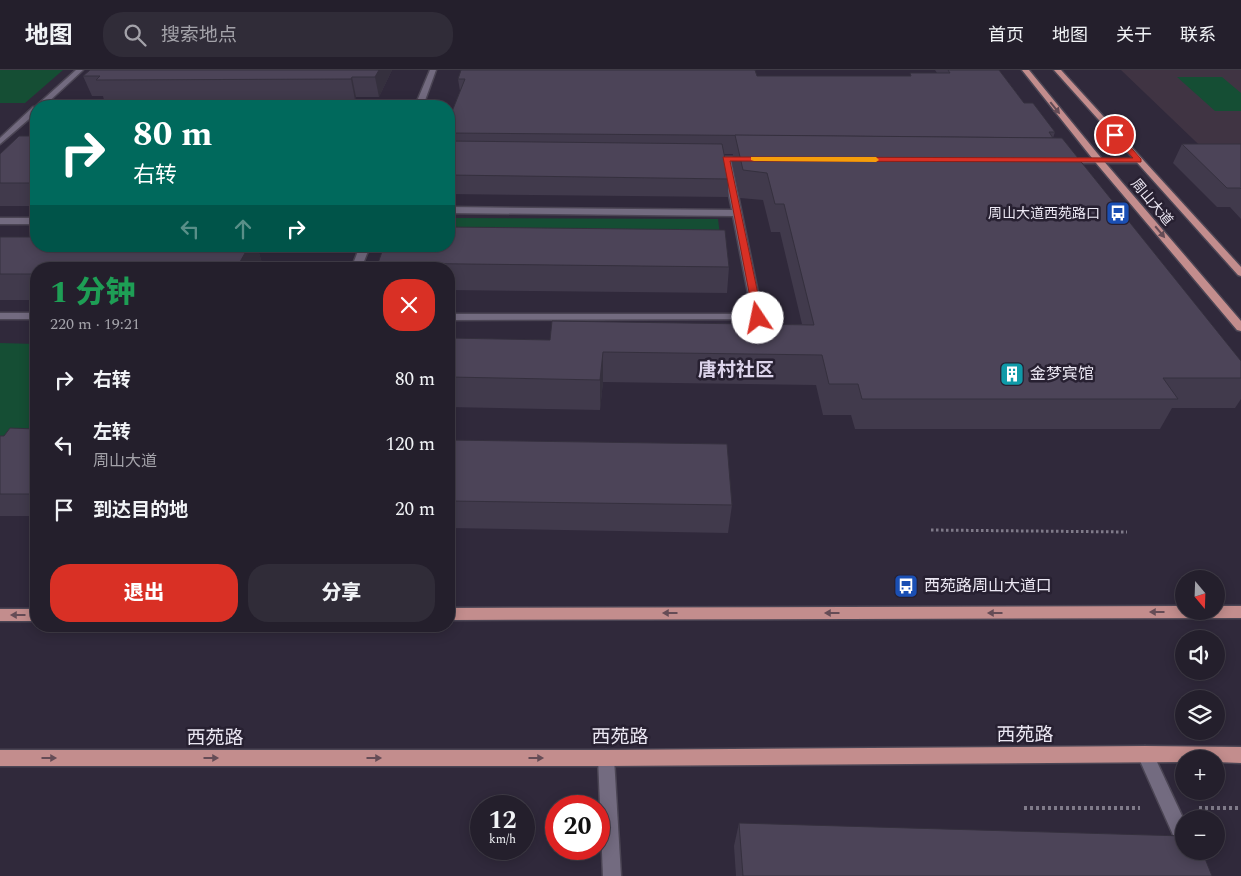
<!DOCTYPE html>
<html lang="zh">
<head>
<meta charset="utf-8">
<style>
  :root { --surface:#241f2c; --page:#302c38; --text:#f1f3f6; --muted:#a3a2a9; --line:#413d48; --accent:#d93025 }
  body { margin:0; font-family:Spectral,"Noto Sans SC",serif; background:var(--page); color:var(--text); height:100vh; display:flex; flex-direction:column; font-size:19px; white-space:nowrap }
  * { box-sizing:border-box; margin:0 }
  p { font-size:16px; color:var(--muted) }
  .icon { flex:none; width:28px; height:28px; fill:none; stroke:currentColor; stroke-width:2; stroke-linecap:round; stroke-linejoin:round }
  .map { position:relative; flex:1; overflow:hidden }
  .side { position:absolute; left:30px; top:192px; width:425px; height:370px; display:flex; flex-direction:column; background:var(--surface); border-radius:20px; box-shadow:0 2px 12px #0003,0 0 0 1px var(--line) }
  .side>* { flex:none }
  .banner { position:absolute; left:30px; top:30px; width:425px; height:152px; border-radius:20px; box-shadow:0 2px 12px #0003,0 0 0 1px var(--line); background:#00695c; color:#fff; overflow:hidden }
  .needle { width:32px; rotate:161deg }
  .buttons { position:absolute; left:1175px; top:500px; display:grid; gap:10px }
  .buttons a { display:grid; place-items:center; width:50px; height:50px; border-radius:50%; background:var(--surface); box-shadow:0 2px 12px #0003,0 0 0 1px var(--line); font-size:25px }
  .speed { position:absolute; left:470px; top:725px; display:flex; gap:10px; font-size:25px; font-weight:700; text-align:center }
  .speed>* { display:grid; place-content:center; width:65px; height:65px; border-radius:50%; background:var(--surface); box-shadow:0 2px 12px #0003,0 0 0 1px var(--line); line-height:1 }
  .speed small { font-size:12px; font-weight:400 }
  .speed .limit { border:8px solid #d22; background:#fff; color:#111 }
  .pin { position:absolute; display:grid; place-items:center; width:42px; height:42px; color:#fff; margin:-21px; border:2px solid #fff; border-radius:50%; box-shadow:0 1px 5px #0007 }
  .me { position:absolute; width:55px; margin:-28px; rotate:349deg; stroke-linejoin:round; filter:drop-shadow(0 0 4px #0008) }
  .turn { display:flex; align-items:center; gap:18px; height:105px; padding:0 20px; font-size:22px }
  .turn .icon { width:65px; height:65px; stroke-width:2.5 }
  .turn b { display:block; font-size:35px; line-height:42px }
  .lanes { display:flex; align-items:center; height:48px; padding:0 20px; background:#0003; justify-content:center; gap:25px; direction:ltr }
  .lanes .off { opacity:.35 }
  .round { display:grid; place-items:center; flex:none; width:52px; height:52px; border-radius:20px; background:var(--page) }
  .summary { display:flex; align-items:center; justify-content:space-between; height:85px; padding:0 20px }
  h1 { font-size:30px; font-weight:800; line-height:38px; color:#1e9e55 }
  .primary-button { display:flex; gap:10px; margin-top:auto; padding:10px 20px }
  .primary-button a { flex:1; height:58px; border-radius:20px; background:var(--accent); color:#fff; font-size:20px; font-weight:800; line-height:58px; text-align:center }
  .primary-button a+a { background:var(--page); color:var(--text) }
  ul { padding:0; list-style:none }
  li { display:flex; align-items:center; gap:15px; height:65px; padding:0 20px }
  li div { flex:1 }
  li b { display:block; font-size:19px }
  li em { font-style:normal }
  header { display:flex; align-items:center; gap:30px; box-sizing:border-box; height:70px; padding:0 25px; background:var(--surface); border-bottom:1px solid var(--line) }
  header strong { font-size:24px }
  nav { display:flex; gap:28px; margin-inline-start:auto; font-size:18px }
  .search { width:350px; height:45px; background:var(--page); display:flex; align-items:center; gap:12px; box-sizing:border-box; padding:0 18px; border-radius:20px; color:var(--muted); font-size:19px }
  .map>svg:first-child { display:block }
  .education { fill:#403443 }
  .green { fill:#154e34 }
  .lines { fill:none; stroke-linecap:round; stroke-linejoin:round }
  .minor-casing { stroke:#4b4554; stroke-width:3 }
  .major-casing { stroke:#4b4554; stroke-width:3 }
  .path-far1 { stroke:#7f7a89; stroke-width:3; stroke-dasharray:2.5 2.5; stroke-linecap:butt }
  .path { stroke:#7f7a89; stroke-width:4; stroke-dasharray:3 3; stroke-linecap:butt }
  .minor { fill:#736b80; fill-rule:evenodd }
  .major { fill:#c38d8d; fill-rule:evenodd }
  .wall { fill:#413a4c }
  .shaded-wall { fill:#35303e }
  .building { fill:#4c4458; stroke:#35303e }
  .oneway { fill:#654c56 }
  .route { fill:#d93025; stroke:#8d1f18 }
  .slow { fill:#f59e0b }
  .labels { text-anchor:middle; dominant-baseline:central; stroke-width:5; stroke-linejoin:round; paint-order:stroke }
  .far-street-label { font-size:14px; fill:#ebe7f3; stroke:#272031 }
  .far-poi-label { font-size:14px; fill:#ebe7f3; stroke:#272031; text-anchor:end }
  .poi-label { font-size:16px; fill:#ebe7f3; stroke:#272031; text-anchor:start }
  .quarter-label { font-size:19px; font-weight:bold; fill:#dcd4eb; stroke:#272031 }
  .near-street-label { font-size:19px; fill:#ebe7f3; stroke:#272031 }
</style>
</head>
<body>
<header>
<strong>地图</strong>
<div class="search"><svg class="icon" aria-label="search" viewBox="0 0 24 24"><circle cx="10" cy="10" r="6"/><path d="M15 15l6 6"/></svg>搜索地点</div>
<nav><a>首页</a><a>地图</a><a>关于</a><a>联系</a></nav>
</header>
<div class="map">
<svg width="1241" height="806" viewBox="0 0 1241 806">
  <rect width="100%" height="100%" fill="#30293b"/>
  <!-- education -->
  <polygon class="education" points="1121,0 1241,0 1241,115"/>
  <!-- green -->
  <g class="green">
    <polygon points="0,0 63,0 25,33 0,33"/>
    <polygon points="1177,7 1222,7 1241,23 1241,41 1215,41"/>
    <polygon points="449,148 718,149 722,181 401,176 449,176"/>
    <polygon points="0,273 36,274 36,375 0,375"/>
  </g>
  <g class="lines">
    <!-- minor casing -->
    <g class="minor-casing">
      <g id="minor">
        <polygon points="76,0 83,0 44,36 36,36"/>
        <polygon points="430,0 436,0 423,36 415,36"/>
        <polygon points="33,37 36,37 36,43 0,74 0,68"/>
        <polygon points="706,87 749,87 753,89 749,91 731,91 763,247 762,249 449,250 449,244 752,244 733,146 449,143 449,137 732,140 722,91 706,91"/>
        <polygon points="1061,89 1139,89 1143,91 1139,93 1064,93 1060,91"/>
        <rect x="0" y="148" width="36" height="6"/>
        <polygon points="360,176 370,176 361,199 351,199"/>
        <rect x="0" y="243" width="36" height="6"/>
        <polygon points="1145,676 1151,679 1184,750 1184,779 1178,776 1137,684 1139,679"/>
        <polygon points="606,680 612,683 614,688 621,806 603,806 598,688 600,683"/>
      </g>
    </g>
    <!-- major casing -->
    <g class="major-casing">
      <g id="major">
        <polygon points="1022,0 1029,0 1102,89 1241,251 1241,261 1237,260 1096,93"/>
        <polygon points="1054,0 1061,0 1241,197 1241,206 1238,205"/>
        <polygon points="1184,536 1184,541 1216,541 1216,536 1241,536 1241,548 449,550 449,538"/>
        <rect x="0" y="539" width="36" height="12"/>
        <polygon points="1145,676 1241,677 1241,693 1216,692 1216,689 1184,689 1184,692 606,696 0,696 0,680 606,680"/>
      </g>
    </g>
    <!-- path-far1 -->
    <polyline class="path-far1" points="931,460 1127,462"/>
    <!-- path -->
    <g class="path">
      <polyline points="1024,738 1140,738"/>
      <polyline points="1199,738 1241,738"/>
    </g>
    <!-- minor -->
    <use href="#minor" class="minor"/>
    <!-- major -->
    <use href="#major" class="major"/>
  </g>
  <!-- wall -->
  <g class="wall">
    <polygon points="392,0 379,27 356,27 355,30 104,30 103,26 92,26 83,6"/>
    <polygon points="935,0 999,0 1024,33 1055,62 1053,68 1241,291 1241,329 1235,338 1172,338 1160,359 855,359 851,345 823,345 816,315 603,312 600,340 449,337 449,268 550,270 802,254 780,162 771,162 763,130 740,128 732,92 733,84 724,84 729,109 728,127 449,124 449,49 460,21 458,9 757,6 910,6 910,3 937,3"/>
    <polygon points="36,66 36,136 0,136 0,84"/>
    <polygon points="1182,74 1241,74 1241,149 1230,137 1217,137 1173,93"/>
    <polygon points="0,167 36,176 257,176 262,193 36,199 36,230 0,230"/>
    <polygon points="378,193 729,197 727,223 449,220 449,199 379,199"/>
    <polygon points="36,359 36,446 0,446 0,366 4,366"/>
    <polygon points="449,370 732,435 728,463 449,458"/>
    <polygon points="739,753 1212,806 736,806 734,776"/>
  </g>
  <!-- shaded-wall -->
  <g class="shaded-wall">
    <polygon points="379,0 392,0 379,27 375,7"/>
    <polygon points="352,7 356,27 355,30 351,9"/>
    <polygon points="249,176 257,176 262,193 259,199 236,199"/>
    <polygon points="603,282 603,312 600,340 600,310"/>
  </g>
  <!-- building -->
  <g class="building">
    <polygon points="90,0 379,0 375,7 352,7 351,9 96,10 100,6 83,6"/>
    <polygon points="461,0 755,0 757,6 911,6 910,3 950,3 948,0 999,0 1024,33 1033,33 1055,62 1049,62 1053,68 449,63 449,49 465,9 458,9"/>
    <polygon points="735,65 1062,68 1241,291 1241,308 1163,308 1178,329 862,329 858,314 829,314 822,285 603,282 600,310 449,307 449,268 550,270 552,251 814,255 784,134 775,134 767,103 743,100"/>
    <polygon points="19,66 36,66 36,113 0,113 0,84"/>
    <polygon points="449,71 722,74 729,109 449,105"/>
    <polygon points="1182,74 1241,74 1241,119 1240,118 1227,118"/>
    <polygon points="449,157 725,160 729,197 378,193 384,176 449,176"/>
    <polygon points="0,167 36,167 36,176 249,176 236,199 36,199 36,204 0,204"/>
    <polygon points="10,358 36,359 36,424 0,424 0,366 4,366"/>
    <polygon points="449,370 727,374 732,435 449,431"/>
    <polygon points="739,753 1184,766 1184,781 1202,781 1212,806 743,806"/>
  </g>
  <!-- one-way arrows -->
  <defs><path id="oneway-solid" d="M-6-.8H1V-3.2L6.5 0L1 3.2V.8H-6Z" transform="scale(1.25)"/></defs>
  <g class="oneway">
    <use href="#oneway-solid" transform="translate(1055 38) rotate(51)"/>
    <use href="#oneway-solid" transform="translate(1160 162) rotate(50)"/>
    <use href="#oneway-solid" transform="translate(1157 542) rotate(180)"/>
    <use href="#oneway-solid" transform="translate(670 543) rotate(180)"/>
    <use href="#oneway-solid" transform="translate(832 543) rotate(180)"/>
    <use href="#oneway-solid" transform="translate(995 543) rotate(180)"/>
    <use href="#oneway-solid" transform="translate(18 545) rotate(180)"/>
    <use href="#oneway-solid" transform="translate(49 688)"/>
    <use href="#oneway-solid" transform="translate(211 688)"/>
    <use href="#oneway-solid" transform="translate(374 688)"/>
    <use href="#oneway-solid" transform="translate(536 688)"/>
  </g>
  <!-- route -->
  <polygon class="route" points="1113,63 1118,63 1141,89 1141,92 730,91 763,248 758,250 754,248 723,87 1133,88 1113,66"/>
  <!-- slow -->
  <polygon class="slow" points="751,87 876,87 879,90 876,92 754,91 751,90"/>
  <!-- icons -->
  <defs>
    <g id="bus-square" transform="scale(1.25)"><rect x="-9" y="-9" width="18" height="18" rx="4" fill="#1a4fb4" stroke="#272031"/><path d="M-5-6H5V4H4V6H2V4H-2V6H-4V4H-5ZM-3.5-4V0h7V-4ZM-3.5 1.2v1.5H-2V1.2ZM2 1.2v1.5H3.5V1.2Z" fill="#fff"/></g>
    <g id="building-square" transform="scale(1.25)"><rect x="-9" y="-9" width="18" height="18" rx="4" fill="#0f9aa8" stroke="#272031"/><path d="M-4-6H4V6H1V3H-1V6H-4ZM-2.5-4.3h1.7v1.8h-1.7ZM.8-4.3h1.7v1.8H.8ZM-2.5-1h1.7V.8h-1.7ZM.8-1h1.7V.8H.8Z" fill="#fff"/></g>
  </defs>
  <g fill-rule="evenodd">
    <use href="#bus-square" x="1118" y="143"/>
    <use href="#building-square" x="1012" y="304"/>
    <use href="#bus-square" x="906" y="516"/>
  </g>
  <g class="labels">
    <!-- far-street labels -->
    <g class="far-street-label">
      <text transform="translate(1152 132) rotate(50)">周山大道</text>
    </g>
    <!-- far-poi labels -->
    <g class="far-poi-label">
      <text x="1100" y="143">周山大道西苑路口</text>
    </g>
    <!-- poi labels -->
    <g class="poi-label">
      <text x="1030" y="304">金梦宾馆</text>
      <text x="924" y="516">西苑路周山大道口</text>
    </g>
    <!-- quarter labels -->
    <g class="quarter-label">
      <text x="736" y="300">唐村社区</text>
    </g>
    <!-- near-street labels -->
    <g class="near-street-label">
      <text x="1025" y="665">西苑路</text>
      <text x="620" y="667">西苑路</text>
      <text x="215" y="668">西苑路</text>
    </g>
  </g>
</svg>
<div class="buttons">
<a><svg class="needle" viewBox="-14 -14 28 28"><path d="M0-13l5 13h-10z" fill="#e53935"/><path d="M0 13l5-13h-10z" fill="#a3a2a9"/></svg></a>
<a><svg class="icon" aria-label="sound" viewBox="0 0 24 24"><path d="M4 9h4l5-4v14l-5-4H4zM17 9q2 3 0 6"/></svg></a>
<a><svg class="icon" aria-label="layers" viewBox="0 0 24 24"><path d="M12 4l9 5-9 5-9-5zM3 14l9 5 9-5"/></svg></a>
<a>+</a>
<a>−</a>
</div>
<div class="speed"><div>12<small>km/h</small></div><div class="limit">20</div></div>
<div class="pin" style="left:1115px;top:65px;background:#d93025"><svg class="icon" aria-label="arrive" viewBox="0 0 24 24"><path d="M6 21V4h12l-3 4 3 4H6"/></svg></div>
<svg class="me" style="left:758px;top:248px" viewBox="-20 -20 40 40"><circle r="19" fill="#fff"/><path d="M0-13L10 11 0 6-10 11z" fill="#d93025"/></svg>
<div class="banner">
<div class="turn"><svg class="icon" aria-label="right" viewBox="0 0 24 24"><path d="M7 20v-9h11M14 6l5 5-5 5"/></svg><div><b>80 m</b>右转</div></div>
<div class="lanes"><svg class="icon off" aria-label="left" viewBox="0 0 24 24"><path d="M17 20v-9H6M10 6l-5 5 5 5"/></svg><svg class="icon off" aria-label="ahead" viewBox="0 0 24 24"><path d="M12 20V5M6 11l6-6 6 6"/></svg><svg class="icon" aria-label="right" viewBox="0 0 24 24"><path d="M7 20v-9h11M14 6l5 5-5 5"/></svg></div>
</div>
<section class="side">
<div class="summary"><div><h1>1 分钟</h1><p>220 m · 19:21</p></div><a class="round" style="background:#d93025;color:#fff"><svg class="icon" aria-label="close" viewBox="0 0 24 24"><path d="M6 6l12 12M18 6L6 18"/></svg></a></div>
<ul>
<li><svg class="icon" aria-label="right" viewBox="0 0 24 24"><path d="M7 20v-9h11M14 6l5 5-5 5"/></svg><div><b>右转</b></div><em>80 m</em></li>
<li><svg class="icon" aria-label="left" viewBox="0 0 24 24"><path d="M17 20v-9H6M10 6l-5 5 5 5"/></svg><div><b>左转</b><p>周山大道</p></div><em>120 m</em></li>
<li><svg class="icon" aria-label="arrive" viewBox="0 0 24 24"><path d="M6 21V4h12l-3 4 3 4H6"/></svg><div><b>到达目的地</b></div><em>20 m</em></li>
</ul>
<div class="primary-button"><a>退出</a><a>分享</a></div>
</section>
</div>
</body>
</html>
